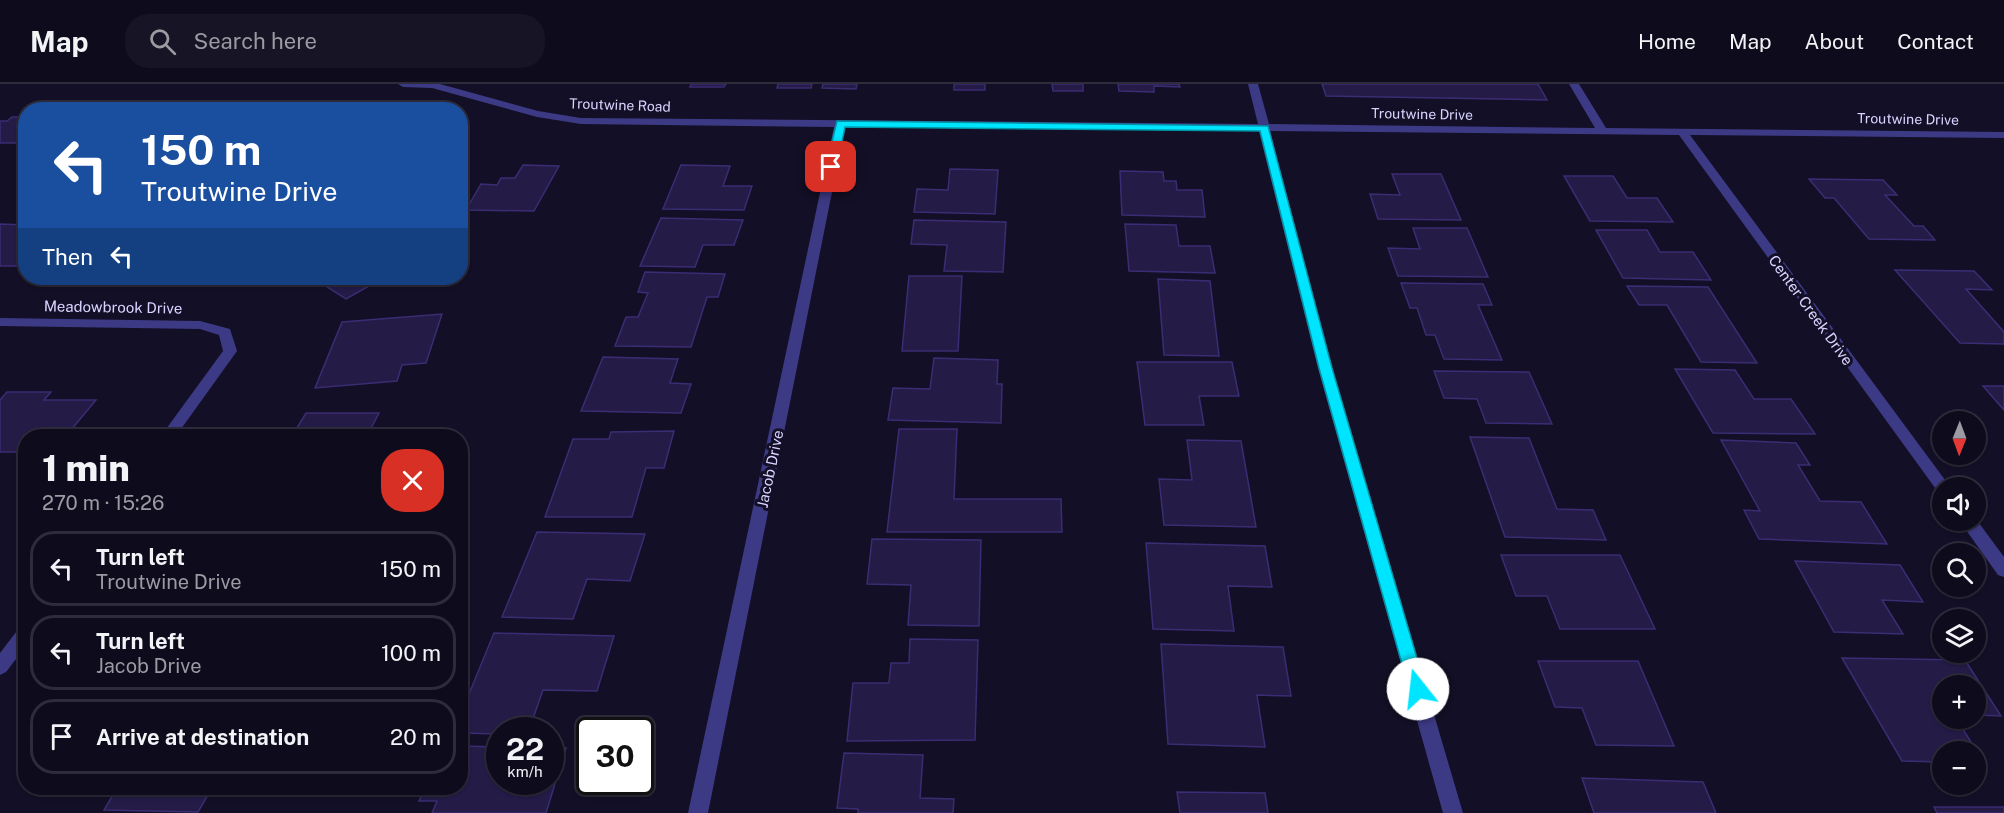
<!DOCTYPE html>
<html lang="en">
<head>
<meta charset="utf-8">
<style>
  :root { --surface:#0e0b1c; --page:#171425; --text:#f1f3f6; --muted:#9b9ba3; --line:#2e2b3b }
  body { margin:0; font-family:"Public Sans",sans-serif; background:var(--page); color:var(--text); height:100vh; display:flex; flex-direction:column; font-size:22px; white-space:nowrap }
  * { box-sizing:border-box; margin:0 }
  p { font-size:20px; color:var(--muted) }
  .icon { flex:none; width:33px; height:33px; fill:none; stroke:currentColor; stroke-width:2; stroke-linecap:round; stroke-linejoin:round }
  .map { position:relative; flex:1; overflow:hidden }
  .sheet { position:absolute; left:18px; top:345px; width:450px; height:366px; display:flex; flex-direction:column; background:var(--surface); border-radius:24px; box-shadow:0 2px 4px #0004,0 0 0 2px var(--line) }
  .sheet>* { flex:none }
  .guide { position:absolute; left:18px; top:18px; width:450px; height:183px; border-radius:24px; box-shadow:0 2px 4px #0004,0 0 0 2px var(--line); background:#1a4fa0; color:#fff; overflow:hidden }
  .needle { width:39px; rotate:181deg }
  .fabs { position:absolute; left:1932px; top:327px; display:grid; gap:12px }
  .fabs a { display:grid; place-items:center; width:54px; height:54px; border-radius:50%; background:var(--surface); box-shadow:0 2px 4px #0004,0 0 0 2px var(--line); font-size:30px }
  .speed { position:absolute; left:486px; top:633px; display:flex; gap:12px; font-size:30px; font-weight:700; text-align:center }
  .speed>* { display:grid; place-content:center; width:78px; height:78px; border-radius:50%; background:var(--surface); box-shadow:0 2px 4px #0004,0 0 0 2px var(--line); line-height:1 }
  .speed small { font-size:15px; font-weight:400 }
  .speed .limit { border:3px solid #111; border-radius:9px; background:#fff; color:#111 }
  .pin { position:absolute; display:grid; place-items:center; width:51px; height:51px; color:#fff; margin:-26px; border-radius:12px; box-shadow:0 3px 9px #0006 }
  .me { position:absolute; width:66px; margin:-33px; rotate:344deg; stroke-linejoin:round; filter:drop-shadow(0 0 4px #0008) }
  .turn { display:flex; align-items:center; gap:21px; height:126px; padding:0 24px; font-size:27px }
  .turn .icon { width:78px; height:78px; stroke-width:2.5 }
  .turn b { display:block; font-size:42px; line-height:51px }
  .then { display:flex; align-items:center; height:57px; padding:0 24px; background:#0003; gap:12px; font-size:22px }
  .round { display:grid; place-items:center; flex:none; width:63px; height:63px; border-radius:24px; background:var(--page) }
  .head { display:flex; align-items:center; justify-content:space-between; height:102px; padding:0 24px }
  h1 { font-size:36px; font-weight:800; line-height:45px }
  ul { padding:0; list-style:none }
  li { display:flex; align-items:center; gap:18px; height:75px; margin:0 12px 9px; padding:0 12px; border:3px solid var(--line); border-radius:24px }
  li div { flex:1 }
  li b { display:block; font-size:22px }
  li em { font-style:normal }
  header { display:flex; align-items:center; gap:36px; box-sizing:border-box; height:84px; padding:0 30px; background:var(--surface); border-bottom:2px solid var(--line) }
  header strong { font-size:28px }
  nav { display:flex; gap:33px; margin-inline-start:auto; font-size:21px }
  .search { width:420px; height:54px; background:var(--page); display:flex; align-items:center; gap:15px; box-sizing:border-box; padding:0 21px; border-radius:24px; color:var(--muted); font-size:22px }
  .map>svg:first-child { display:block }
  .building { fill:#241b47; stroke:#3b2d73; stroke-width:1.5 }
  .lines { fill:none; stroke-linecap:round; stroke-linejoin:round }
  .minor { fill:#3d3a85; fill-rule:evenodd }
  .route { fill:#00e5ff; stroke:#0095a6; stroke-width:1.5 }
  .labels { text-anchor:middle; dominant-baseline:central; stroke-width:6; stroke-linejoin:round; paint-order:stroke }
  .far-street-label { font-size:14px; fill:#d9d4ff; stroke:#130f26 }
  .street-label { font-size:15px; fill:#d9d4ff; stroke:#130f26 }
</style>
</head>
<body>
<header>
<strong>Map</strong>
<div class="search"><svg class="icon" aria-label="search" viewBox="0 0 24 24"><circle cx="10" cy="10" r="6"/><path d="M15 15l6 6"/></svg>Search here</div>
<nav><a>Home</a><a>Map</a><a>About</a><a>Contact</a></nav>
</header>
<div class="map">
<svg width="2004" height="729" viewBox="0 0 2004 729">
  <rect width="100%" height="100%" fill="#130f26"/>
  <!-- building -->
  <g class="building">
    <polygon points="691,0 726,0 724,3 690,3"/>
    <polygon points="778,0 812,0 811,4 777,4"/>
    <polygon points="823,0 857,0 856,5 822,4"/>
    <rect x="954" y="0" width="31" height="6"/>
    <polygon points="1052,0 1083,0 1083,7 1053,7"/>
    <polygon points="1118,0 1179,0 1180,3 1154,2 1154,8 1119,7"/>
    <polygon points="1322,0 1538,0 1547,16 1326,12"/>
    <polygon points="12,33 26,33 26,59 0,59 0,37 7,37"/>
    <polygon points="523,81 559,82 534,127 466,126 481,100 497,101 501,94 515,94"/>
    <polygon points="681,81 730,82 723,102 752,102 744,126 663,125"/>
    <polygon points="950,85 998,86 995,130 914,128 917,105 948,106"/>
    <polygon points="1120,87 1163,88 1164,97 1176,97 1177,106 1202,106 1205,133 1122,131"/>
    <polygon points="1392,90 1441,90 1461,136 1378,135 1370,110 1400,111"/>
    <polygon points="1564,92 1613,92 1627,114 1657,114 1673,138 1590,137"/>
    <polygon points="1809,95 1883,96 1897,111 1885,111 1914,142 1923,142 1935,156 1869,155 1834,114 1825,114"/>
    <polygon points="661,134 743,136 734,161 703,161 695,183 640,182"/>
    <polygon points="914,136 1006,138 1003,188 944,187 947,161 911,160"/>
    <polygon points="0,140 26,141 26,182 0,182"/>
    <polygon points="1125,140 1176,141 1179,162 1210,162 1215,189 1129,187"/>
    <polygon points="1413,144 1467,144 1488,193 1398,192 1388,164 1420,165"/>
    <polygon points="1596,146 1647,146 1660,168 1693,168 1711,196 1623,194"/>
    <polygon points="1895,186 1974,187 1992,206 1966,205 2004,248 2004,260 1960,259"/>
    <polygon points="645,188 725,190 718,213 707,213 691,263 615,262 626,233 638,233 648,209 638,208"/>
    <polygon points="909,192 962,192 958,267 902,267"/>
    <polygon points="313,194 376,194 380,196 346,215"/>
    <polygon points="1158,195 1210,197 1219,272 1164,271"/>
    <polygon points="1401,199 1483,200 1492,221 1478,221 1502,276 1444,275 1435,251 1426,251 1417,224 1410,224"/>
    <polygon points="1627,202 1708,203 1757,279 1701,278 1667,221 1639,221"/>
    <polygon points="442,230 426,279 402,281 397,297 315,304 342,238"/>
    <polygon points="603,273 678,275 670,299 691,300 681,329 581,327"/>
    <polygon points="934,274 998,276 997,300 1002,300 1001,339 888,336 893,304 930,305"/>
    <polygon points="1137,278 1232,278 1239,312 1199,312 1204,341 1145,341"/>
    <polygon points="1675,285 1735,286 1754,315 1791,315 1815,350 1713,349"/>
    <polygon points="1434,287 1529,288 1552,340 1486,339 1477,315 1444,314"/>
    <polygon points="1983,302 2004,302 2004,326"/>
    <polygon points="7,308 51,308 44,316 96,316 66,352 26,352 26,368 0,368 0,316"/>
    <polygon points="306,329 379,329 367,352 292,352"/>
    <polygon points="899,345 957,345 954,415 1061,415 1062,448 887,448"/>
    <polygon points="674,347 664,384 646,384 632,433 545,433 573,355 609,355 611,348"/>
    <polygon points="1470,353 1529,354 1557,425 1593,426 1606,456 1505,453"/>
    <polygon points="1187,356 1241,357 1256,443 1164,441 1159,395 1192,396"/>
    <polygon points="1721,356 1796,359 1810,381 1798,381 1820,417 1861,418 1887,460 1759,455 1744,426 1760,427"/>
    <polygon points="537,448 645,450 630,497 587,495 573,535 502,533"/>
    <polygon points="872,455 981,456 979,542 908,541 911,501 867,500"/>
    <polygon points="1146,459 1265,462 1272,503 1228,502 1234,547 1153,545"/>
    <polygon points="1501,471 1620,471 1655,545 1560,545 1547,512 1516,512"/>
    <polygon points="1795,477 1900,481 1923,518 1882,516 1903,550 1834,548"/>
    <polygon points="494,549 614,552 597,607 543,606 529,646 500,646 500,650 460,649 460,632"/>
    <polygon points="910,555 978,556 975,656 847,657 853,599 889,599 891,579 909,579"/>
    <polygon points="1161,560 1283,563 1291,612 1257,611 1265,663 1168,660"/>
    <polygon points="1842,574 1965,576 2001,632 1976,631 1976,602 1942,602 1942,634 1956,634 1984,679 1976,679 1976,668 1942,668 1942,678 1902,677"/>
    <polygon points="1538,577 1638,577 1674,662 1596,661 1582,624 1555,623"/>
    <polygon points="460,662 500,663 500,698 550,698 550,664 566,664 546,729 432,729 437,717 419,717 425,704 460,704"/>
    <polygon points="844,669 923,671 920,714 954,715 953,729 858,729 858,725 837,724"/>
    <polygon points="1582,694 1703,698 1716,729 1594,729"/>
    <polygon points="117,704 212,704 198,728 104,726"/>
    <polygon points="1177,708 1265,709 1268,729 1180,729"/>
    <polygon points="1934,723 2004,723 2004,729 1937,729"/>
  </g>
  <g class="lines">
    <!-- minor -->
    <g class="minor">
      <polygon points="398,0 440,0 538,27 581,34 1258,40 1248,0 1258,0 1269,40 1595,44 1569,0 1579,0 1606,44 2004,48 2004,54 1690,51 1948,400 1950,404 1942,404 1942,410 1938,408 1679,51 1270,47 1332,284 1463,729 1443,729 1318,284 1259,47 845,43 708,729 688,729 834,43 581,40 537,33 432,4 403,3"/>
      <polygon points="0,234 200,237 230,245 237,267 176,352 161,352 223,267 219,251 200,245 0,242"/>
      <polygon points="1976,435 2004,473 2004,493 1998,491 1959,436"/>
      <polygon points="26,541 26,562 6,588 0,591 0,569 20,543"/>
    </g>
  </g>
  <!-- route -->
  <polygon class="route" points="837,37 1268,42 1332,284 1426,605 1423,610 1418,612 1412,610 1409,605 1319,284 1260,47 845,43 837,83 831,86 826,83"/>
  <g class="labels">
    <!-- far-street labels -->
    <g class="far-street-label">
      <text transform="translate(620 21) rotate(2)">Troutwine Road</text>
      <text transform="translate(1422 30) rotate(1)">Troutwine Drive</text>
      <text transform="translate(1908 35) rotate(1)">Troutwine Drive</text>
    </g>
    <!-- street labels -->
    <g class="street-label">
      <text transform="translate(113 223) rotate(1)">Meadowbrook Drive</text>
      <text transform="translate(1811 226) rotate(54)">Center Creek Drive</text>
      <text transform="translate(770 385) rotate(-78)">Jacob Drive</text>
    </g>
  </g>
</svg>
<div class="fabs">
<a><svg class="needle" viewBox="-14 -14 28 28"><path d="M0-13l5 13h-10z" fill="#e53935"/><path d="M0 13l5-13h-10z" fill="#9b9ba3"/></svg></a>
<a><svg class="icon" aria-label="sound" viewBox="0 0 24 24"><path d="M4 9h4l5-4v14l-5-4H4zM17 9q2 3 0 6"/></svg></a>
<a><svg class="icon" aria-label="search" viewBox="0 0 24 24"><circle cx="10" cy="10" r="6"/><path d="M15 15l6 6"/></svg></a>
<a><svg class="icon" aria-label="layers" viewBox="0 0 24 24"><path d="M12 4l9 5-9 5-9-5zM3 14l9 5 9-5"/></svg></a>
<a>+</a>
<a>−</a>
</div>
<div class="speed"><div>22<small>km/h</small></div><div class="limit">30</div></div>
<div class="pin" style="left:831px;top:83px;background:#d93025"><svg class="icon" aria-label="arrive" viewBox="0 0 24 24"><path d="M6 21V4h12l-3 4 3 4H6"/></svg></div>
<svg class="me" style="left:1418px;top:605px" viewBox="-20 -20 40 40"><circle r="19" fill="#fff"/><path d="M0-13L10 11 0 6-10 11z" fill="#00e5ff"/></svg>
<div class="guide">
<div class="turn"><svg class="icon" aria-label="left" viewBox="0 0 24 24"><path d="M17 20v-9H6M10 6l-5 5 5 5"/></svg><div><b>150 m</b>Troutwine Drive</div></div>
<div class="then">Then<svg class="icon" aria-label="left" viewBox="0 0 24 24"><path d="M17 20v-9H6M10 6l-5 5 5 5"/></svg></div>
</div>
<section class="sheet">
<div class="head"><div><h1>1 min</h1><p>270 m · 15:26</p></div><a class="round" style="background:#d93025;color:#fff"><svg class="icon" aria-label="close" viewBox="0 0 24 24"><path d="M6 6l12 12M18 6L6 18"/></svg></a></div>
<ul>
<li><svg class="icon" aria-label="left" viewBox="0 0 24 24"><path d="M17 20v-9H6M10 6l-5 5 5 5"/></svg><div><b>Turn left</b><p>Troutwine Drive</p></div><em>150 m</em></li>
<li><svg class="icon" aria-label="left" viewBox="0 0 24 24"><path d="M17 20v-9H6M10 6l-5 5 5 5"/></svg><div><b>Turn left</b><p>Jacob Drive</p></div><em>100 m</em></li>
<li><svg class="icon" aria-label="arrive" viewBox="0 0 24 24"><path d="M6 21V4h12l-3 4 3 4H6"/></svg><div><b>Arrive at destination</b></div><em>20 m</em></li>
</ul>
</section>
</div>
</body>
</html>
